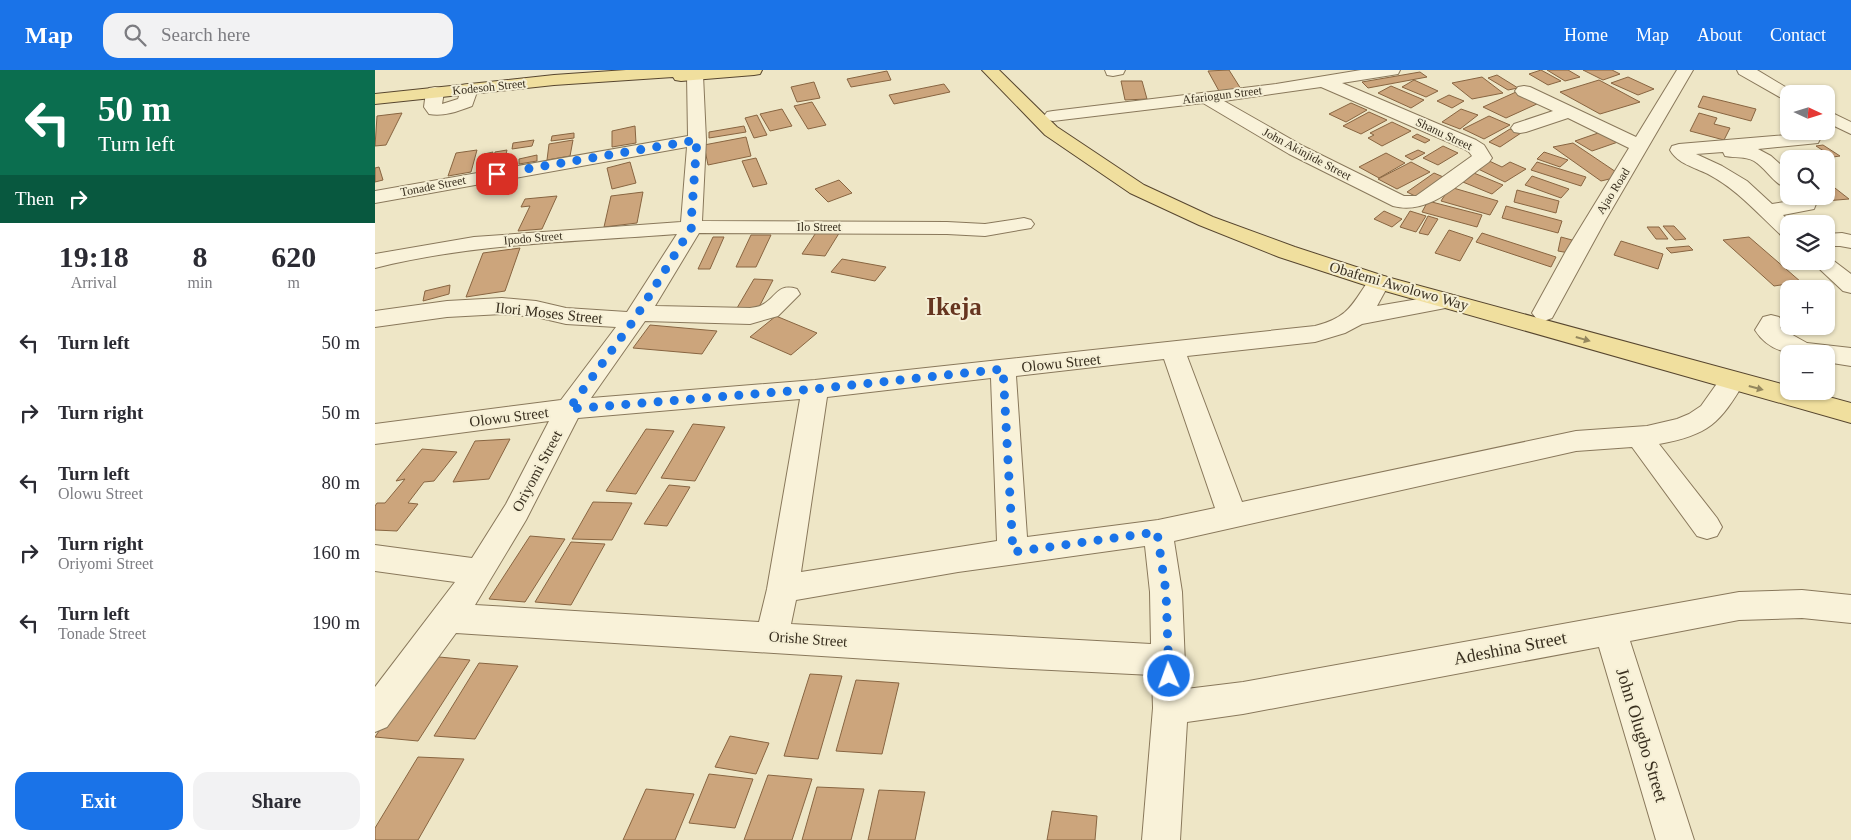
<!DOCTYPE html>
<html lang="en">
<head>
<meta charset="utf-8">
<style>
  :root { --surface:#fff; --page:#f2f2f3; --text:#2b2b33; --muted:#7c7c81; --accent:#1a73e8 }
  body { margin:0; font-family:Georgia,serif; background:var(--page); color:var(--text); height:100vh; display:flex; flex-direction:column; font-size:19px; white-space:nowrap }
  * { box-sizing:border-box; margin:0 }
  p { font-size:16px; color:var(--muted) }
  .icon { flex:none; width:28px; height:28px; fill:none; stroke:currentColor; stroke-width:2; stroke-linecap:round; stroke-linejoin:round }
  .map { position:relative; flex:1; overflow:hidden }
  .drawer { display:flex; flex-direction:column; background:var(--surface); width:375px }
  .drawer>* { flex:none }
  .hud { background:#0b6e4f; color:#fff; overflow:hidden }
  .needle { width:32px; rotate:94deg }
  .tools { position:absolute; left:1405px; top:15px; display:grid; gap:10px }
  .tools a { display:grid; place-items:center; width:55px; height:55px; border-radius:10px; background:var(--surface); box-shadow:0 1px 4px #0004; font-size:25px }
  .pin { position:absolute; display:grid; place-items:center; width:42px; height:42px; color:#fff; margin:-21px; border-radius:10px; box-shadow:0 2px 8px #0006 }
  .me { position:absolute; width:55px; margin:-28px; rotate:358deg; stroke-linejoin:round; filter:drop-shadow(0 0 4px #0008) }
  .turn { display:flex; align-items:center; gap:18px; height:105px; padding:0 15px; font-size:22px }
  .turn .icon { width:65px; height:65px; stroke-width:2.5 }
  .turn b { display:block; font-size:35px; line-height:42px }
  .then { display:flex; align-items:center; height:48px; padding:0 15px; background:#0003; gap:10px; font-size:19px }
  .eta { display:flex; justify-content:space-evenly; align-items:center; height:85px; text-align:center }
  .eta b { font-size:30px; font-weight:700; line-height:35px }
  .action { display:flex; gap:10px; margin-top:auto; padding:10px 15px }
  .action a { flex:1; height:58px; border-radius:15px; background:var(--accent); color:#fff; font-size:20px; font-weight:700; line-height:58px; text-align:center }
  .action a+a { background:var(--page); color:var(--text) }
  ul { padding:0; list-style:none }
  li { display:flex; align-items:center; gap:15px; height:70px; padding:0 15px }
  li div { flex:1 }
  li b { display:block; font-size:19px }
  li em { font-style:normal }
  header { display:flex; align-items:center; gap:30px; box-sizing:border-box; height:70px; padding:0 25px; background:var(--accent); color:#fff }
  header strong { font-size:24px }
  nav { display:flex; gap:28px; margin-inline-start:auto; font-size:18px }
  .search { width:350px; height:45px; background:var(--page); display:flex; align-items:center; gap:12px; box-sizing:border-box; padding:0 18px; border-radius:15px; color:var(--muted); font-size:19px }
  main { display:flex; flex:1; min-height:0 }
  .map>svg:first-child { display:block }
  .building { fill:#cca57c; stroke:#886541 }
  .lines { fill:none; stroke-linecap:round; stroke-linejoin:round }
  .minor-casing { stroke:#89785b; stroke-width:2 }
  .major-casing { stroke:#57462f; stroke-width:2 }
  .minor { fill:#f9f2d9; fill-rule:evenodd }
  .major { fill:#f0df9e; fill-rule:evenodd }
  .oneway { fill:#94875e }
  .route { stroke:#1a73e8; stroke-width:9; stroke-dasharray:0 16.2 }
  .labels { text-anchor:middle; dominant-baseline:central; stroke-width:4; stroke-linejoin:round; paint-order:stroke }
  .far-street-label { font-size:12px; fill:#392f1f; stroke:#f5efd5 }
  .street-label { font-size:15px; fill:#392f1f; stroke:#f5efd5 }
  .near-street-label { font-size:18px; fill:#392f1f; stroke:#f5efd5 }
  .town-label { font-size:25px; font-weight:bold; fill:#66351f; stroke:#f5efd5 }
</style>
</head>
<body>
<header>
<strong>Map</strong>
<div class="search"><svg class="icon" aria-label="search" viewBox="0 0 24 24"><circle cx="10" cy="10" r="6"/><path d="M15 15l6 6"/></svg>Search here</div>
<nav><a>Home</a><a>Map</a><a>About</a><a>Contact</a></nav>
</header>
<main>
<section class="drawer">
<div class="hud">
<div class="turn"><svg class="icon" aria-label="left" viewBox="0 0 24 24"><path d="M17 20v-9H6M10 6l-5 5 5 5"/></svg><div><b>50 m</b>Turn left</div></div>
<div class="then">Then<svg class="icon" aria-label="right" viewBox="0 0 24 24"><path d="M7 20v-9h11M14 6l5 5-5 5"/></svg></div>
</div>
<div class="eta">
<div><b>19:18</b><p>Arrival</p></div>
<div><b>8</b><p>min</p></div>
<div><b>620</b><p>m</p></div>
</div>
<ul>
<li><svg class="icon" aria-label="left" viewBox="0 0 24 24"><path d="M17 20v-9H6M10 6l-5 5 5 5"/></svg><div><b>Turn left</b></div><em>50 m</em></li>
<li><svg class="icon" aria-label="right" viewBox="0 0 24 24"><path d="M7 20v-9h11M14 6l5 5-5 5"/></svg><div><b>Turn right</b></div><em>50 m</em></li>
<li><svg class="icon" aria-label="left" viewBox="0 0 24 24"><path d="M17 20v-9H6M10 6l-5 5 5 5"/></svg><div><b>Turn left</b><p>Olowu Street</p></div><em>80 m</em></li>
<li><svg class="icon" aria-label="right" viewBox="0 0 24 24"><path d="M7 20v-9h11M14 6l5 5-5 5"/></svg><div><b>Turn right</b><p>Oriyomi Street</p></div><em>160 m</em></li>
<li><svg class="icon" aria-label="left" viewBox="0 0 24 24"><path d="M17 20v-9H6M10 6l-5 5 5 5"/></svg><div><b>Turn left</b><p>Tonade Street</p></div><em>190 m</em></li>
</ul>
<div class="action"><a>Exit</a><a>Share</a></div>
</section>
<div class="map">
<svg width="1476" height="770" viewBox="0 0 1476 770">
  <rect width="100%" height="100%" fill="#eee6c6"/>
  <!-- building -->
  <g class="building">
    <polygon points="854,0 866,19 844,21 833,1"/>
    <polygon points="1166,0 1186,11 1173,15 1154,4"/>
    <polygon points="1172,0 1193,0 1205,7 1190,11"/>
    <polygon points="1208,0 1237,0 1245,4 1228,10"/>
    <polygon points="512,1 516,10 476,17 472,9"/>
    <polygon points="1045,2 1052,7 993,18 987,12"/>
    <polygon points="1122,5 1143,18 1133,20 1113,8"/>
    <polygon points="1107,7 1128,23 1097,29 1077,13"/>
    <polygon points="1253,7 1279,19 1263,25 1236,13"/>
    <polygon points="1039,10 1063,21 1051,27 1027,17"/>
    <polygon points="1224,10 1265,32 1225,44 1185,22"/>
    <polygon points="746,11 767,11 772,29 750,30"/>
    <polygon points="439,12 445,28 422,32 416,17"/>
    <polygon points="569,14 575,22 519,34 514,25"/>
    <polygon points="1016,16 1049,30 1036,38 1003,23"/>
    <polygon points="1141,22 1164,33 1131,48 1108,37"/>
    <polygon points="1074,25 1089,31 1077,38 1062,31"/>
    <polygon points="1328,26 1381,39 1376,51 1323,37"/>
    <polygon points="437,32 451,55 433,59 419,36"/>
    <polygon points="976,33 992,40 971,52 954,44"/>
    <polygon points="407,39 417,56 395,61 385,44"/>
    <polygon points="1086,39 1103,45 1085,59 1067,52"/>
    <polygon points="994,42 1012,50 986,64 968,56"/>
    <polygon points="27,43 11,75 0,76 2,46"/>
    <polygon points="1324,43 1342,48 1339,54 1355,58 1349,70 1315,61"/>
    <polygon points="382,45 392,65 379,68 370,48"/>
    <polygon points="1114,46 1135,55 1109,69 1088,59"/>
    <polygon points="1017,52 1036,61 1007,76 993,68 999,65 995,63"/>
    <polygon points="260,56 261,73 237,77 237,61"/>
    <polygon points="369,56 371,62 334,68 334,62"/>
    <polygon points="1135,59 1146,63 1125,77 1114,72"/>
    <polygon points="1226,62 1243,72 1217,81 1200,71"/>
    <polygon points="199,63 199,68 176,71 177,66"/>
    <polygon points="1042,64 1055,70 1050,73 1037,67"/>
    <polygon points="371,67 376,86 333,95 329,75"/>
    <polygon points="159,70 157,76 137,79 138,73"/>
    <polygon points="198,70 195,86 172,90 174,74"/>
    <polygon points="1198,73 1247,106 1226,111 1178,77"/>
    <polygon points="1448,75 1465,86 1458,87 1441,76"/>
    <polygon points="1068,76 1083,83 1063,95 1048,88"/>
    <polygon points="102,80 96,102 73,106 81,83"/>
    <polygon points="132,80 128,96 116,98 120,82"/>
    <polygon points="1043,80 1050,83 1037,90 1030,86"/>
    <polygon points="118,82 114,93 105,95 109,84"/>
    <polygon points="1169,82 1193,90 1185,97 1162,89"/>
    <polygon points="1011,83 1030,93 1004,108 984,97"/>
    <polygon points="162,85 162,91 144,94 144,89"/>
    <polygon points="381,88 392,114 378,117 367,91"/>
    <polygon points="1110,89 1127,97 1135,92 1151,99 1130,112 1097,96"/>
    <polygon points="255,92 261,113 237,119 232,98"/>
    <polygon points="1036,92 1055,102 1022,119 1003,109"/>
    <polygon points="1162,92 1211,107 1206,116 1156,100"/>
    <polygon points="4,97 8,110 0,112 0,98"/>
    <polygon points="1094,101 1128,115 1117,124 1083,110"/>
    <polygon points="1059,103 1073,109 1046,129 1032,122"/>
    <polygon points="1157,106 1194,119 1186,128 1150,115"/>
    <polygon points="464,110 477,123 453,132 440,119"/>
    <polygon points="1451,111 1474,129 1450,131 1444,126 1451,126"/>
    <polygon points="1075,117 1123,131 1115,145 1066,131"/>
    <polygon points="1142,120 1184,131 1181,143 1139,132"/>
    <polygon points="268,122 262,153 229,157 236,126"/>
    <polygon points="182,126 167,159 143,161 155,136 146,137 150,129"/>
    <polygon points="1053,131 1107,145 1102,157 1047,142"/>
    <polygon points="1131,136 1187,151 1183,163 1127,148"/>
    <polygon points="1009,141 1027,149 1017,157 999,149"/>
    <polygon points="1035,141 1051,146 1041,162 1025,157"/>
    <polygon points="1053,146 1063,149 1053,165 1044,163"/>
    <polygon points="1288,156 1299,156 1311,169 1300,170"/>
    <polygon points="1272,157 1284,157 1293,169 1281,169"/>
    <polygon points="444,158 466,160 450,186 427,184"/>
    <polygon points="1074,160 1098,168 1085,191 1060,183"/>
    <polygon points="1107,163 1181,187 1176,197 1101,172"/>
    <polygon points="376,165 396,165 381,197 361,197"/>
    <polygon points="338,167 349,167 335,199 323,199"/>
    <polygon points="1186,167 1197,170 1194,183 1183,181"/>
    <polygon points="1374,167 1426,212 1399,216 1348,170"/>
    <polygon points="1246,171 1288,184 1283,199 1239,185"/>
    <polygon points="1314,176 1318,180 1296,183 1291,178"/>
    <polygon points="145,178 130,221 91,227 108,183"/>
    <polygon points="467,189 511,197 500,211 456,202"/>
    <polygon points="379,209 398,210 383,239 362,238"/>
    <polygon points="75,215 74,224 48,231 50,221"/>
    <polygon points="401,246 442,263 416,285 375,267"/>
    <polygon points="275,255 342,261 327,284 258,278"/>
    <polygon points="318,354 350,357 320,411 286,408"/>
    <polygon points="271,359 299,361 261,424 231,421"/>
    <polygon points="135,369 114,409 78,412 100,371"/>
    <polygon points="47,379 82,382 59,411 49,412 33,433 43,434 22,461 0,460 0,436 2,433 10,433 30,409 21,411"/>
    <polygon points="294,415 315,417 292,456 269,454"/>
    <polygon points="218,432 257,433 237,470 197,469"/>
    <polygon points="155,466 190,469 150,532 114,529"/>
    <polygon points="196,472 230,474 196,535 160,532"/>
    <polygon points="54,586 95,590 43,671 0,667"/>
    <polygon points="104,593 143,596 100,669 59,666"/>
    <polygon points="435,604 467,606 443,689 409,686"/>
    <polygon points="481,610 524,613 507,684 461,681"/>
    <polygon points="355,666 394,673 381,704 340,697"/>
    <polygon points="43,687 89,689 43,770 0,770 0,758"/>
    <polygon points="334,704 378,709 360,758 314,753"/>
    <polygon points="393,705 437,709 417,770 369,770"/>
    <polygon points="442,717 489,719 476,770 427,770"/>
    <polygon points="271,719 319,724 300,770 248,770"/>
    <polygon points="504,720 550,722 540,770 493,770"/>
    <polygon points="677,741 722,746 720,770 672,770"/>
  </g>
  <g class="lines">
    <!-- minor casing -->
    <g class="minor-casing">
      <g id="minor">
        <path d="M320 0 326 1 328 5 331 70 327 151 572 152 610 154 649 148 656 150 659 154 656 158 610 166 572 164 324 163 280 236 375 238C379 237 384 237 387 235 402 227 402 213 422 219L425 224 403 246 375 254 270 251 216 328 440 310 940 256C975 247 977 234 996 207L1004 205 1012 207 1015 212 1002 236 1073 224 1081 226 1085 231 1081 236 987 254 970 263 940 272 812 286 867 432 1201 361 1272 356 1302 349 1314 344 1326 336 1348 305 1357 302 1366 305 1370 311C1345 353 1334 365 1284 374L1342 448 1347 457 1342 466 1332 469 1322 466 1257 377 1201 381 799 471 807 522 811 619 868 612 1364 522 1427 520 1476 525V553L1427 548 1364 550 1255 571 1319 770H1281L1224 577 868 644 812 652 805 770H767L778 638 777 605 636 598 81 563 12 657 0 662V617L80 512 0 501V475L97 488 131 434 174 351 0 374V354L186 330 241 257 191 254 161 247 127 244 72 247 0 257V241L72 231 127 228 161 231 191 238 252 242 302 164C201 172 98 173 0 198V184L99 167 306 152 312 77 0 133V121L313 66 312 5 314 1ZM789 289 840 438 783 450 652 467 641 306ZM616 308 622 471 426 502 452 327ZM425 329 392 519 384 552 100 535 151 450 203 348ZM770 476 775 522 776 574 416 554 421 530 583 502Z"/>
        <polygon points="730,0 750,0 748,4 738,6 732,5"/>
        <path d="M986 0H1025L1023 4 1017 5 967 13 1101 70 1109 75 1117 88 1114 92C1085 112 1055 146 1018 136L914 84 828 33 678 51 672 50 669 46 672 42 678 41 901 14ZM946 17 1087 78 1094 82 1097 86 1041 126H1029L928 76 849 31Z"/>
        <polygon points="1302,0 1318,0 1230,151 1177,248 1169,251 1161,248 1157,243 1191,181 1254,78 1193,48 1151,62 1145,63 1139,62 1136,58 1139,54 1178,41 1143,25 1140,21 1143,17 1149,16 1155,17 1261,67"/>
        <polygon points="1362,0 1382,0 1422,24 1414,24 1414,30 1408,29 1364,4"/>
        <path d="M94 14 100 15 103 19 97 36C84 41 68 47 54 44L49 37 51 22 54 18 60 17 66 18 69 22 67 34 83 29 88 15Z"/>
        <polygon points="1451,40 1476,52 1476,64 1451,52"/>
        <path d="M1436 63 1443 65 1445 69 1443 73 1383 79 1396 86 1414 102V119C1399 115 1392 99 1379 91 1370 86 1360 88 1350 86L1348 82 1321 84 1347 96 1372 111 1397 134 1423 130 1420 126H1441L1443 129 1439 139 1408 145 1417 154H1414V168L1407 166C1383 144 1362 119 1333 104 1319 97 1303 94 1295 80L1297 76 1304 74Z"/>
        <polygon points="1467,163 1476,165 1476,178 1465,176 1451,176 1451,164"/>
        <polygon points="1451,185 1476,204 1476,223 1468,221 1436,191 1451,191"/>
        <path d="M1396 245 1404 247 1408 253 1405 258 1432 273 1476 278V296L1451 292V284C1424 284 1397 287 1380 260L1388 247Z"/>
      </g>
    </g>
    <!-- major casing -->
    <g class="major-casing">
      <g id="major">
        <polygon points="251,0 387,0 385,4 379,5 306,11 300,10 298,7 179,15 0,34 0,24 179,5"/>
        <polygon points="607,0 624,0 682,57 769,115 838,147 920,177 1012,207 1414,316 1414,321 1432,321 1476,333 1476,353 996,217 904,187 824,155 755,123 670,65"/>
      </g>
    </g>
    <!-- minor -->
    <use href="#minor" class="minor"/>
    <!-- major -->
    <use href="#major" class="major"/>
  </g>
  <!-- one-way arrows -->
  <defs><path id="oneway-solid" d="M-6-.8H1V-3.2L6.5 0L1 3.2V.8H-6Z" transform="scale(1.25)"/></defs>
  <g class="oneway">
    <use href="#oneway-solid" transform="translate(1208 269) rotate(16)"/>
    <use href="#oneway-solid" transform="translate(1381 318) rotate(15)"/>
  </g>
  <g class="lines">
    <!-- route -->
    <polyline class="route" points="122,104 322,70 316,153 317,157 259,250 194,339 440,319 628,299 638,482 782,462 791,522 794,606"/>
  </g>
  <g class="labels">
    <!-- far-street labels -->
    <g class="far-street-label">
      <text transform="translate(114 17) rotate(-6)">Kodesoh Street</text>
      <text transform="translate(847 25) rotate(-7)">Afariogun Street</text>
      <text transform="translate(1069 64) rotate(25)">Shanu Street</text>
      <text transform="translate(932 84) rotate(28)">John Akinjide Street</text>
      <text transform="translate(58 116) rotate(-11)">Tonade Street</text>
      <text transform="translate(1238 121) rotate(-58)">Ajao Road</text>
      <text x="444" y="157">Ilo Street</text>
      <text transform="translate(158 168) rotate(-5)">Ipodo Street</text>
    </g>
    <!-- street labels -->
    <g class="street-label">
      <text transform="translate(1024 216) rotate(16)">Obafemi Awolowo Way</text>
      <text transform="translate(174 243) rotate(6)">Ilori Moses Street</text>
      <text transform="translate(686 293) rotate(-6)">Olowu Street</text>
      <text transform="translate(134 347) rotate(-7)">Olowu Street</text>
      <text transform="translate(162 401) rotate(-62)">Oriyomi Street</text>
      <text transform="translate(433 569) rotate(4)">Orishe Street</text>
    </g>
    <!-- near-street labels -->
    <g class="near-street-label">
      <text transform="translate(1135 578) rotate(-11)">Adeshina Street</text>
      <text transform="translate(1267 665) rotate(73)">John Olugbo Street</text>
    </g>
    <!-- town labels -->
    <g class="town-label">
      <text x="579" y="236">Ikeja</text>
    </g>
  </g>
</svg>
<div class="tools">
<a><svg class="needle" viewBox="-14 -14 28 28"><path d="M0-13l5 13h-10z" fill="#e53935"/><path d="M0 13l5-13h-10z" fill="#7c7c81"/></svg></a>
<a><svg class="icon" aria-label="search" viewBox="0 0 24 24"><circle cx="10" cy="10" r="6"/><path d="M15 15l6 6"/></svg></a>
<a><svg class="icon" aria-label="layers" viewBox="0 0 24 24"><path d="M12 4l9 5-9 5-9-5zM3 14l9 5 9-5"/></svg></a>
<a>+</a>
<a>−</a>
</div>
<div class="pin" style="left:122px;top:104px;background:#d93025"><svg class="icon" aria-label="arrive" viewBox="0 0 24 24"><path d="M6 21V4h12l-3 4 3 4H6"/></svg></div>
<svg class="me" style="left:794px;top:606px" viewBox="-20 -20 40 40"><circle r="17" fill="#1a73e8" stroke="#fff" stroke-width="3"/><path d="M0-11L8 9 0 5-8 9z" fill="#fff"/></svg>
</div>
</main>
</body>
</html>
